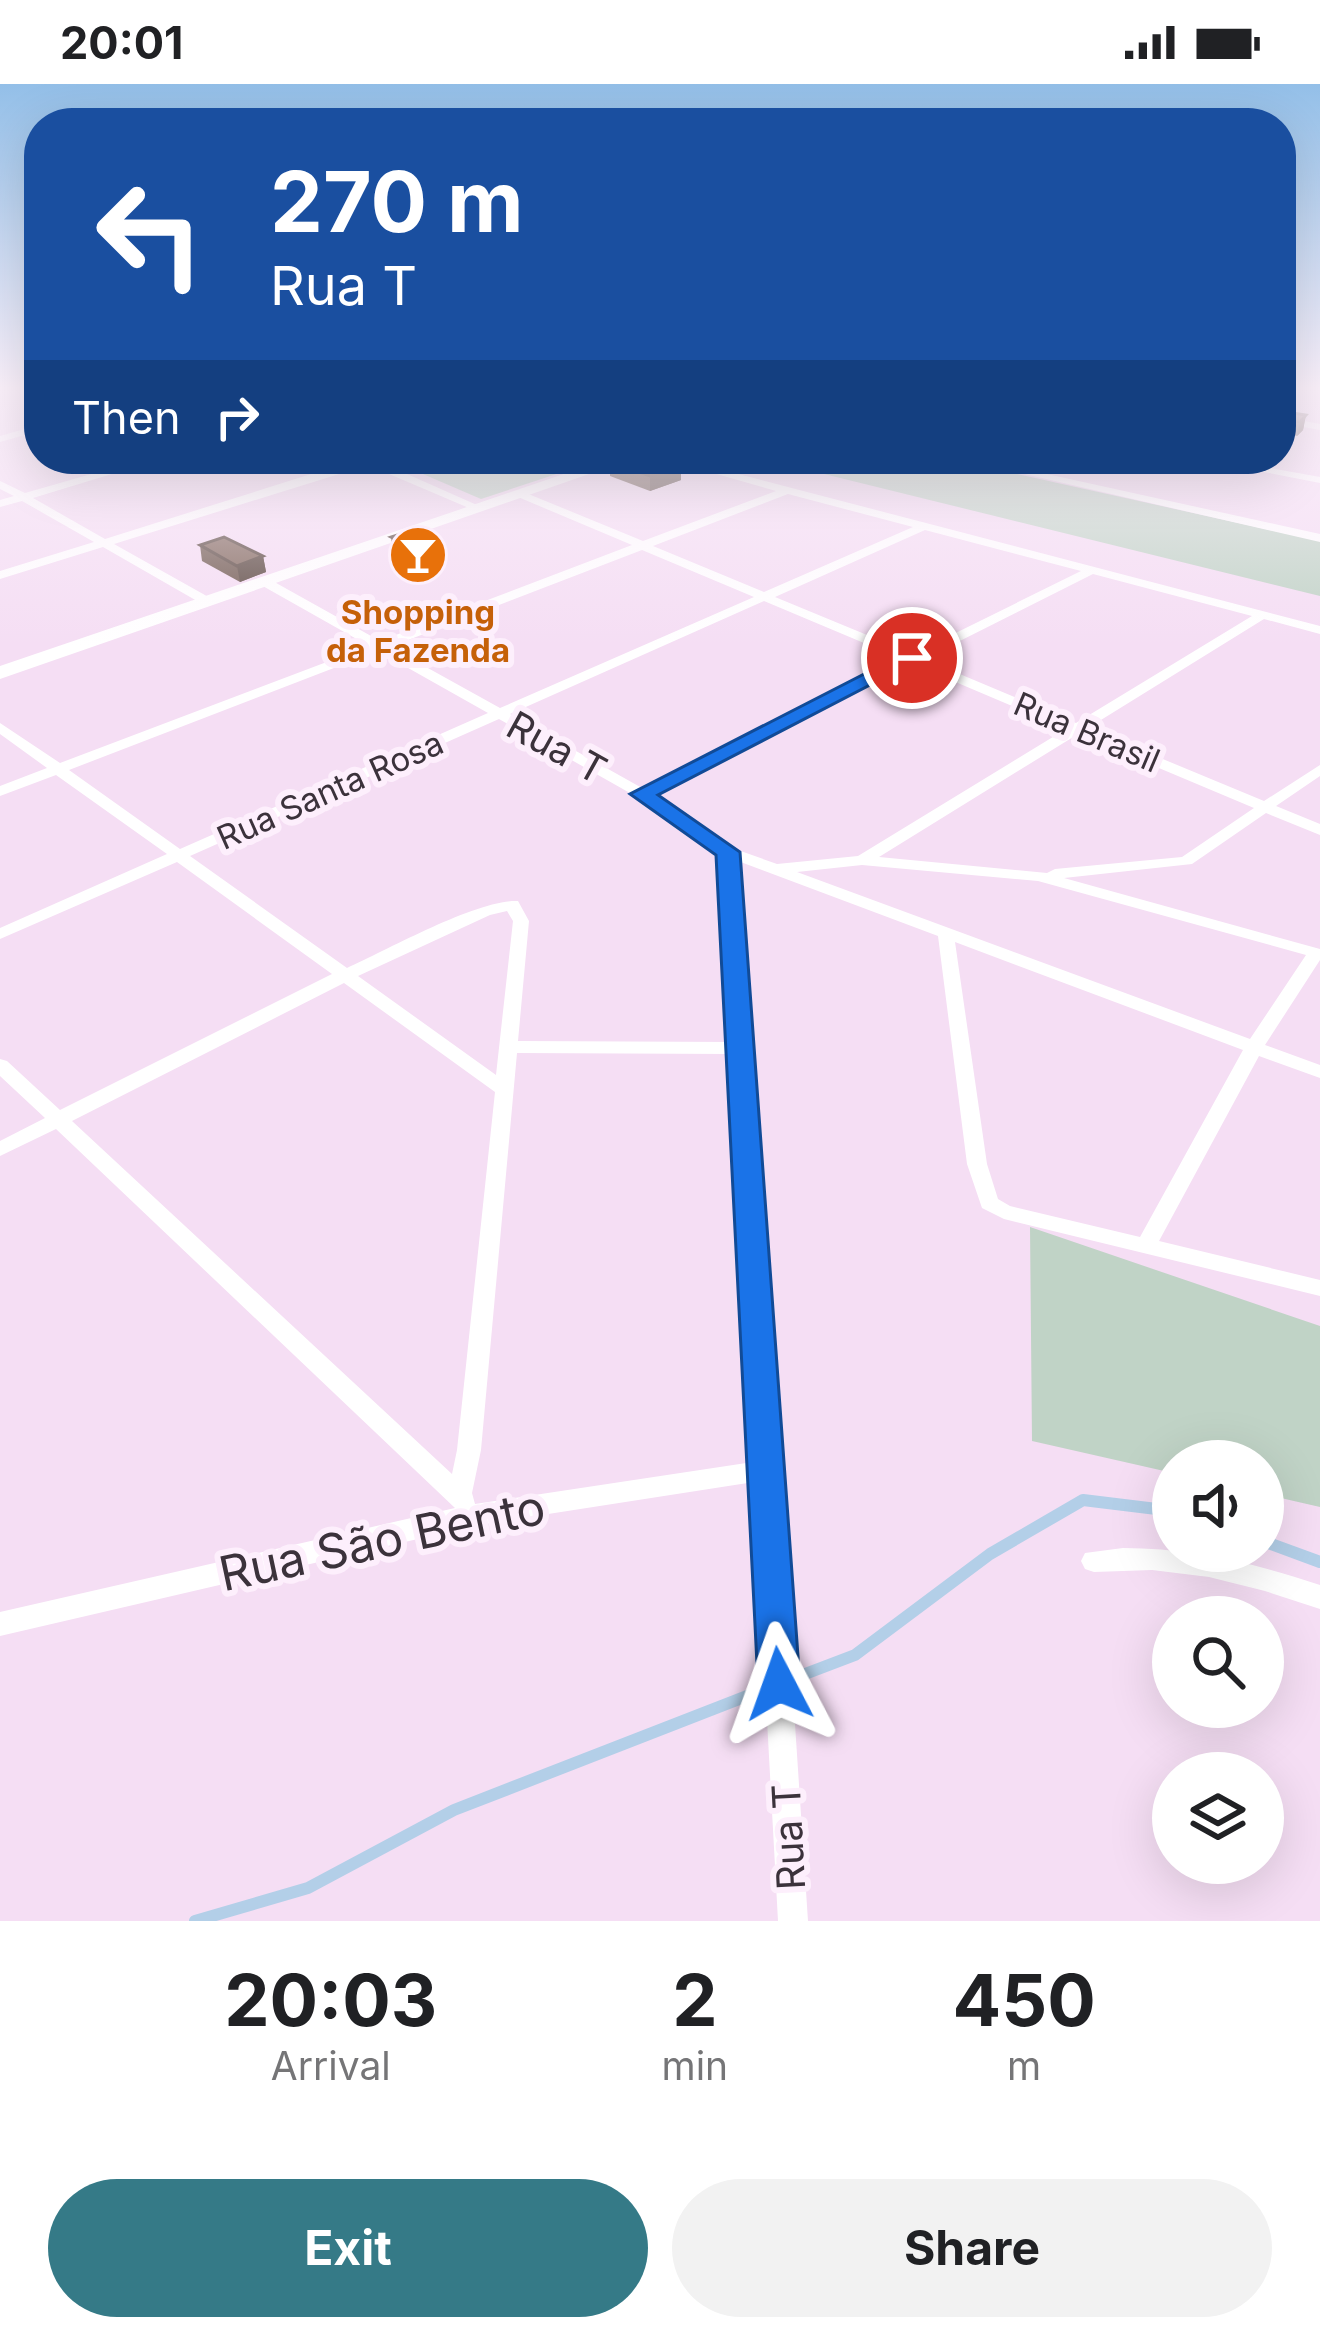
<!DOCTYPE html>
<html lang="en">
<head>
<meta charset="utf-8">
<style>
  :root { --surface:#fff; --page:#f2f2f2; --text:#202124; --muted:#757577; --accent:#357a87 }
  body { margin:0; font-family:Inter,sans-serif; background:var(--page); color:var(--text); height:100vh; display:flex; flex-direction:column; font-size:45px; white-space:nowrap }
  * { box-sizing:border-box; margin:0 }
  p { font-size:39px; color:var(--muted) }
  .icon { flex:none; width:66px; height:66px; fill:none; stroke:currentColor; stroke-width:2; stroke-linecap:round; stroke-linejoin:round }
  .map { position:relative; height:1837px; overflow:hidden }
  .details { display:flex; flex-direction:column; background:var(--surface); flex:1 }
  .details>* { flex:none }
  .guide { position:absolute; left:24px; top:24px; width:1272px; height:366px; border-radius:48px; box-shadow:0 12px 48px #0002; background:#1a4fa0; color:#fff; overflow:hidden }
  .tools { position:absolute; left:1152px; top:1356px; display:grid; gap:24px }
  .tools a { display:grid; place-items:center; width:132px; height:132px; border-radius:50%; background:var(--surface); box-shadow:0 12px 48px #0002; font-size:60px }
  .pin { position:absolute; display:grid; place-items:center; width:102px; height:102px; color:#fff; margin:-51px; border:6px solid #fff; border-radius:50%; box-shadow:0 3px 12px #0007 }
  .me { position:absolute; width:132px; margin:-66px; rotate:356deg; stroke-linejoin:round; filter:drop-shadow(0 0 9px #0008) }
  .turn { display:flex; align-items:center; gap:42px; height:252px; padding:0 48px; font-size:54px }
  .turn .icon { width:156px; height:156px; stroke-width:2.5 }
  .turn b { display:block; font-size:84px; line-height:102px }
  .then { display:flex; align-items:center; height:114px; padding:0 48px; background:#0003; gap:24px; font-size:45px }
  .eta { display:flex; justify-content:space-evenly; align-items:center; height:204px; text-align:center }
  .eta b { font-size:72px; font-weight:700; line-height:84px }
  .cta { display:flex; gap:24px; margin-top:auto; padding:24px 48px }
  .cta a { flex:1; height:138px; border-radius:72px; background:var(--accent); color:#fff; font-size:48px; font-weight:700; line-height:138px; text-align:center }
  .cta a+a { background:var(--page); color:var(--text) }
  .status { display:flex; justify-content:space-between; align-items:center; height:84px; padding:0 60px; background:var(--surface); direction:ltr }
  .status svg { height:33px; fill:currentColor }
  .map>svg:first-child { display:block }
  .green { fill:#c0d3c6 }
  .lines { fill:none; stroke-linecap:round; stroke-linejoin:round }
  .stream { stroke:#b3cfe8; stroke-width:12 }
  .street { fill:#fff; fill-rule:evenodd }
  .secondary { fill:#fff; fill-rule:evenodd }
  .wall { fill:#6f594f }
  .shaded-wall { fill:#5a4840 }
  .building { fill:#81675c; stroke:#5a4840; stroke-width:3 }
  .route { fill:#1a73e8; stroke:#114b97; stroke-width:3 }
  .labels { text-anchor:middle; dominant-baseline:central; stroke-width:12; stroke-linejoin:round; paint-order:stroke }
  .far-food-label { font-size:33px; font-weight:bold; fill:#c56008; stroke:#fdeffc }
  .far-street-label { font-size:33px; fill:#3b323b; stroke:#fdeffc }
  .street-label { font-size:39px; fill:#3b323b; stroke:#fdeffc }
  .near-street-label { font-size:48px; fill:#3b323b; stroke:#fdeffc }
</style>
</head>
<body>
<div class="status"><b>20:01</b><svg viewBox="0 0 49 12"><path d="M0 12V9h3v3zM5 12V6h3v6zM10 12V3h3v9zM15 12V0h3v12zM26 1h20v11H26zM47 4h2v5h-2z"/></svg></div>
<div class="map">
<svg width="1320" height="1837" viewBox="0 0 1320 1837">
  <rect width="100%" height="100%" fill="#f5def4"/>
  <!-- green -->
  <g class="green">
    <polygon points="388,375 602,375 481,415"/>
    <polygon points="763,375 949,375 1320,457 1320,512"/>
    <polygon points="1030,1143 1320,1242 1320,1423 1263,1410 1263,1377 1173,1377 1173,1389 1032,1357"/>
  </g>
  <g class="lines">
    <!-- stream -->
    <g class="stream">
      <polyline points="1263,1457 1320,1478"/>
      <polyline points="784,1598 855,1571 990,1470 1083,1416 1173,1427"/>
      <polyline points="195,1837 308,1804 454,1726 770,1603"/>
    </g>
    <!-- street -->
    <g class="street">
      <polygon points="1281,333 1320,340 1320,346 1281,339"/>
      <polygon points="39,341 39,347 0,358 0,352"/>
      <polygon points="144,375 161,375 33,414 105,455 359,375 373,375 486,425 476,427 368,381 114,460 212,515 212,521 204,521 103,463 0,495 0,487 94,458 22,417 0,423 0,416 14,412 0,405 0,397 25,409"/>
      <path d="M664 375H681L1320 542V550L1264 535 1088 644 1264 717 1320 681V692L1276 722 1320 740V751L1266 729 1192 780 1064 794 1320 865V876L1265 961 1320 981V994L1259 972 1159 1157 1320 1196V1212L1004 1135 982 1124 967 1080 938 852 738 777 808 1837H778L754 1398 478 1441 0 1552V1528L455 1424 56 1045 0 1072V1057L45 1034 0 992V975L7 977 60 1026 332 890 177 778 0 855V844L167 770 56 691 0 712V702L47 684 0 650V639L60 679 369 562 261 501V495H269L380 557 632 461 518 413V409H526L643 457 776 407ZM788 410 913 443 764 508 653 462ZM925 446 1081 487 913 570 775 513ZM642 466 754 513 500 624 390 563ZM1093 490 1252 532 1076 639 924 575ZM764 517 902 575 642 704 510 630ZM378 567 488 629 180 765 69 686ZM913 580 1066 645 858 772 777 780 735 765 653 710ZM499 635 637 713 721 770 731 958 518 957 529 837 518 817C478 815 387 866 347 884L190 772ZM1078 650 1254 724 1182 773 1055 785 1047 789 879 773ZM862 781 1038 797 1306 871 1250 955 797 788ZM507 827 513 837 496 991 358 892 490 831ZM955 858 1243 966 1140 1153 1010 1122 998 1115 987 1080ZM344 899 495 1008 457 1366 452 1390 72 1037ZM517 969 732 970 753 1378 475 1420 472 1409 481 1366Z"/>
      <polygon points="959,375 978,375 1320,450 1320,458"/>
      <polygon points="1198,375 1221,375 1320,393 1320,399"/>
      <path d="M1123 1464C1191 1464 1254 1479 1320 1501V1525L1265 1507 1209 1493 1152 1486 1094 1488 1085 1485 1081 1477 1085 1469Z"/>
    </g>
    <!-- secondary -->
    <polygon class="secondary" points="608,375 632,375 0,595 0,582"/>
  </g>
  <!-- wall -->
  <g class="wall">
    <polygon points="1306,331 1303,346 1297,352 1281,350 1281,334"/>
    <polygon points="709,375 734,375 734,377 724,383 709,378"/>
    <polygon points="610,377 681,381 681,396 650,407 610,392"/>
    <polygon points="391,453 441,458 443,473 418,482 393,468"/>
    <polygon points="200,461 263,472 266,488 240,498 202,477"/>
  </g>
  <!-- shaded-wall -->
  <g class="shaded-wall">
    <polygon points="1306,331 1303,346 1297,352 1300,338"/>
    <polygon points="724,375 734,375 734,377 724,383"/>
    <polygon points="681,381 681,396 650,407 650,392"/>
    <polygon points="441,458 443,473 418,482 417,466"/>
    <polygon points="263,472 266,488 240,498 237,482"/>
  </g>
  <!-- building -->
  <g class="building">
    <polygon points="1286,328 1306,331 1300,338 1281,335"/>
    <polygon points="616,375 665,375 681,381 650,392 610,377"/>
    <polygon points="416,445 441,458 417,466 391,453"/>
    <polygon points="224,453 263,472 237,482 200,461"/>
  </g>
  <!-- sky -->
  <linearGradient id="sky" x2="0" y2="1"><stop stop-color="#93bfe8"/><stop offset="0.54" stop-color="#faf0fa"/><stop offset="1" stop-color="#faf0fa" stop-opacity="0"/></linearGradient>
  <rect width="1320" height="562" fill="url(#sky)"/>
  <!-- route -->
  <polygon class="route" points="905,569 922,574 658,711 740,768 800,1600 794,1614 779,1620 764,1614 758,1600 716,771 630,710"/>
  <!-- icons -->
  <defs>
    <g id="bar-disc" transform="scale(3)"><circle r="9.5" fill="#e8710a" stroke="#fdeffc"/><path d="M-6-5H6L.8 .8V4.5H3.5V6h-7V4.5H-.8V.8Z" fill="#fff"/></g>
  </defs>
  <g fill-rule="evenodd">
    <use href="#bar-disc" x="418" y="471"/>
  </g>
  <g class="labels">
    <!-- far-food labels -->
    <g class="far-food-label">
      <text x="418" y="528">Shopping<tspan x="418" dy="38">da Fazenda</tspan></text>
    </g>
    <!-- far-street labels -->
    <g class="far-street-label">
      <text transform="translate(1087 648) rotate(23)">Rua Brasil</text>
      <text transform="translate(330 706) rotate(-24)">Rua Santa Rosa</text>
    </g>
    <!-- street labels -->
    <g class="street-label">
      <text transform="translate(557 663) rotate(29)">Rua T</text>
      <text transform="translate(788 1753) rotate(-93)">Rua T</text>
    </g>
    <!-- near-street labels -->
    <g class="near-street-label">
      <text transform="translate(382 1456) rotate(-12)">Rua São Bento</text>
    </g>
  </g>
</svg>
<div class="tools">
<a><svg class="icon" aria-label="sound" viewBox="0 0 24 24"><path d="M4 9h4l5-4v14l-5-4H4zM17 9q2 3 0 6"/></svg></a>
<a><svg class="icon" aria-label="search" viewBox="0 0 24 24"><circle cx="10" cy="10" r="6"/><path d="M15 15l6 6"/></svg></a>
<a><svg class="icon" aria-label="layers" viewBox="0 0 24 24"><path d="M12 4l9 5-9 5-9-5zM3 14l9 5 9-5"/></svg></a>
</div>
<div class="pin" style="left:912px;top:574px;background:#d93025"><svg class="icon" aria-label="arrive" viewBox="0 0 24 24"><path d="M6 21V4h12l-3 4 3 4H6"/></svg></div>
<svg class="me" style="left:779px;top:1600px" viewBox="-20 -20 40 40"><path d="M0-17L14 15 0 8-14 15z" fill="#1a73e8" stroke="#fff" stroke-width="4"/></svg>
<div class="guide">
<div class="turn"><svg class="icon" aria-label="left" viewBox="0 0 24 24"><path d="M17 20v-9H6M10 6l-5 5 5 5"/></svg><div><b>270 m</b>Rua T</div></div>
<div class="then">Then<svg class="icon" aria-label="right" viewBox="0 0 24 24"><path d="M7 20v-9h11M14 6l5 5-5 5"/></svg></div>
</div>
</div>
<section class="details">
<div class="eta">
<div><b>20:03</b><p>Arrival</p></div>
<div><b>2</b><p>min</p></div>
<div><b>450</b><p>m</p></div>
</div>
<div class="cta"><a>Exit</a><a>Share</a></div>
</section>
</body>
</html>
